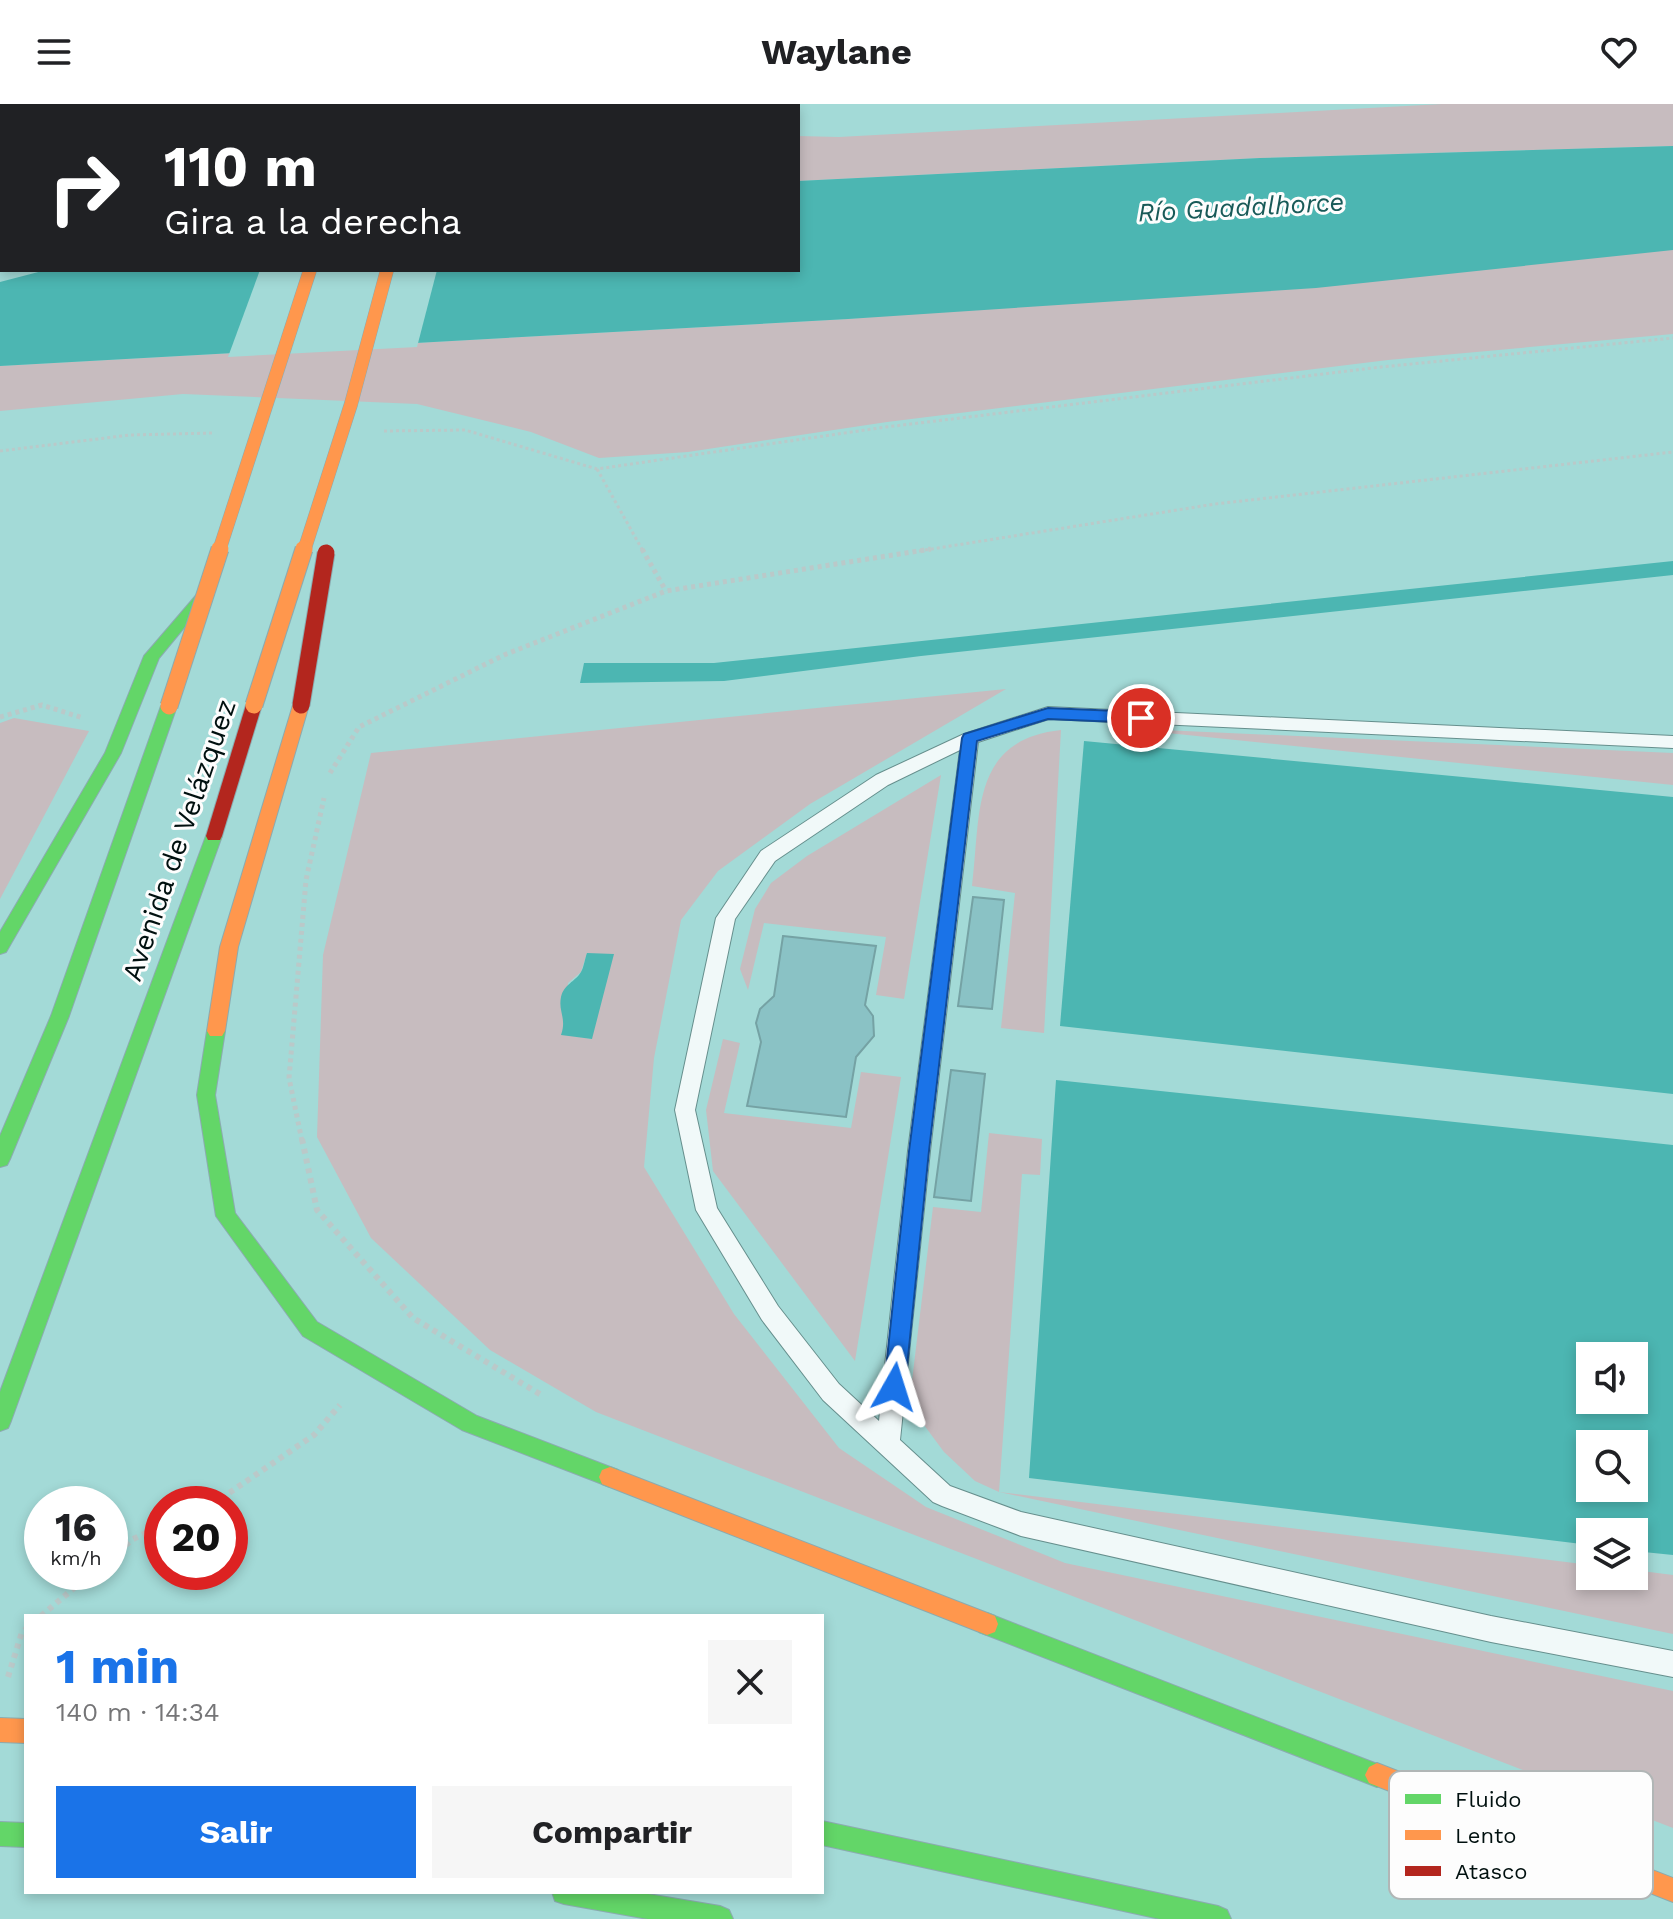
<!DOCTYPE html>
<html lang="es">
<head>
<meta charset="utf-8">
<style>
  :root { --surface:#fff; --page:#f6f6f6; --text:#202124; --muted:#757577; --accent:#1a73e8 }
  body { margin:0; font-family:"Work Sans",sans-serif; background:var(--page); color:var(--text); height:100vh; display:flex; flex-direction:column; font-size:30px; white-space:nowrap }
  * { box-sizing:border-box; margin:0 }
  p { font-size:26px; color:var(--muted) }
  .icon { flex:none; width:44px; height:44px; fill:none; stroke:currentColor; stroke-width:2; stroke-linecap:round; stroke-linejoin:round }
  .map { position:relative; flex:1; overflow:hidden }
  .sheet { position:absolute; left:24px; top:1510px; width:800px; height:280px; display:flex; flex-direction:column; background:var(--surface); border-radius:0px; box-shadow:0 4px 12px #0003 }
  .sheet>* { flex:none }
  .banner { position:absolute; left:0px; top:0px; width:800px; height:168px; box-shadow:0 4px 12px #0003; background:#202124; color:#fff; overflow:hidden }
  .fabs { position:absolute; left:1576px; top:1238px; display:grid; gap:16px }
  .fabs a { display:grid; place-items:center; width:72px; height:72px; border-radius:0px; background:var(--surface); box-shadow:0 4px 12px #0003; font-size:40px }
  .speed { position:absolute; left:24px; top:1382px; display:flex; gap:16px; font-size:40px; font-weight:700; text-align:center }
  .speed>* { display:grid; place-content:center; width:104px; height:104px; border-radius:50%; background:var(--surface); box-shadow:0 4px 12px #0003; line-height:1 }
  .speed small { font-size:20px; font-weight:400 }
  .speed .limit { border:12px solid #d22; background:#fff; color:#111 }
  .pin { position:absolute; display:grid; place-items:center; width:68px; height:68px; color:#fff; margin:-34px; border:4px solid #fff; border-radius:50%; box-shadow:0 2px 8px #0007 }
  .me { position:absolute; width:88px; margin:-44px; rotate:6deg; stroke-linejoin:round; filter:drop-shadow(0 0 6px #0008) }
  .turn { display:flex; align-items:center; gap:28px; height:168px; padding:0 32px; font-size:36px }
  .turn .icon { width:104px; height:104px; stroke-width:2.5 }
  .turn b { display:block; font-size:56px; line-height:68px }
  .round { display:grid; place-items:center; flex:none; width:84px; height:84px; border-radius:0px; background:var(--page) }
  .headline { display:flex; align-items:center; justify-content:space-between; height:136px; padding:0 32px }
  h1 { font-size:48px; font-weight:700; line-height:60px; color:var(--accent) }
  .button { display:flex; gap:16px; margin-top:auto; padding:16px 32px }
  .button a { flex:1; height:92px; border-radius:0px; background:var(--accent); color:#fff; font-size:32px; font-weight:700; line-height:92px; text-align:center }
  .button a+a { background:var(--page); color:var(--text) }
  header { display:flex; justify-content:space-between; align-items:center; height:104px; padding:0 32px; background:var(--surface); font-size:36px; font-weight:700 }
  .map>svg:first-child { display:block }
  .green { fill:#c7bcbf; fill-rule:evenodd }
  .water { fill:#4cb6b2; fill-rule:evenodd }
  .pier { fill:#a3dad7 }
  .building { fill:#8ac2c5; stroke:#75a2a4; stroke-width:2 }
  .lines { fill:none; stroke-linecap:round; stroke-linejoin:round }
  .lane-casing { stroke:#668f8d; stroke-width:2 }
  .fast-casing { stroke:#8babb0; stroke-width:2 }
  .slow-casing { stroke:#8babb0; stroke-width:2 }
  .jam-casing { stroke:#8babb0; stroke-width:2 }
  .path-far2 { stroke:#bac9c9; stroke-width:3; stroke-dasharray:3 3; stroke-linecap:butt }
  .path-far1 { stroke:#bac9c9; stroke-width:5; stroke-dasharray:4 4; stroke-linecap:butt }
  .path { stroke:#bac9c9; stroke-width:6; stroke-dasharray:5 5; stroke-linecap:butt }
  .lane { fill:#f1f9f9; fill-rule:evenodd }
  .fast { fill:#63d668; fill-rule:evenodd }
  .slow { fill:#ff974d; fill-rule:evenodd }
  .jam { fill:#b3261e; fill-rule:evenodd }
  .slow-bridge-far1-casing { stroke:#8babb0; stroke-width:14; stroke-linecap:butt }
  .slow-bridge-casing { stroke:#8babb0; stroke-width:19; stroke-linecap:butt }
  .jam-bridge-casing { stroke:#8babb0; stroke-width:19; stroke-linecap:butt }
  .slow-bridge-far1 { stroke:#ff974d; stroke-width:13 }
  .slow-bridge { stroke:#ff974d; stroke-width:17 }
  .jam-bridge { stroke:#b3261e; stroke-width:17 }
  .route { fill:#1a73e8; stroke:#114b97; stroke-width:2 }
  .labels { text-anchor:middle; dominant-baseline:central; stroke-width:6; stroke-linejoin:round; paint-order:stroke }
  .far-water-label { font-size:26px; font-style:italic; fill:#185a58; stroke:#fdfdfd }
  .street-label { font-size:28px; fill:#00100f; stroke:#fdfdfd }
  .key { fill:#fdfdfd; stroke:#b1b6b6; stroke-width:2 }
  .key-label { font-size:22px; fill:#00100f }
</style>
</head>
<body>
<header><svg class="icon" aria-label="menu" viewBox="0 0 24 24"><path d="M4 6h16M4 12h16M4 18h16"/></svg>Waylane<svg class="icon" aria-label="heart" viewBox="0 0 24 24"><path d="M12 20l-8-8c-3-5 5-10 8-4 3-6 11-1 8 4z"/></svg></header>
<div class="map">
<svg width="1673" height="1815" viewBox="0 0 1673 1815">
  <rect width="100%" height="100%" fill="#a3dad7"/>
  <!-- green -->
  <g class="green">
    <polygon points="1442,0 1673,0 1673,42 1260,54 798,77 798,32 839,33"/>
    <polygon points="1673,145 1673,230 1388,256 887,318 688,348 599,354 531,328 417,300 183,290 0,307 0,262 848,215"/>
    <path d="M1006 585 810 700 718 767 681 816 654 954 644 1063 734 1210 839 1344 926 1403 1065 1459 1673 1587V1724L596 1308 490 1246 371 1134 317 1033 323 851 371 649ZM587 849 592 935 562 930 566 919 568 879 581 868Z"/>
    <polygon points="14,614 89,627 0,795 0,619"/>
    <polygon points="1119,624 1673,649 1673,681"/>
    <path d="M1061 626 1044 929 1001 924 1015 789 972 782C981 710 970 636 1061 626Z"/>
    <polygon points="941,671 904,895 876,891 886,833 764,819 748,886 740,865 755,805 771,779 807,752"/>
    <polygon points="723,935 740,939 724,1009 851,1024 861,968 901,973 855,1257 713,1067 706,1006"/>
    <polygon points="989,1029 1042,1035 1040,1071 1022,1070 999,1388 1590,1461 1590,1472 1634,1472 1634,1466 1673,1471 1673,1530 999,1388 975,1377 944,1348 921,1317 911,1285 933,1103 981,1108"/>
  </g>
  <!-- water -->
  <g class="water">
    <polygon points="1673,42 1673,146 1316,184 848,215 0,262 0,178 46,166 798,166 798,77 1260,54"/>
    <polygon points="1673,457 1673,471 921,552 724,577 580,579 584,559 714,559"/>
    <polygon points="1084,637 1673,693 1673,990 1060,922"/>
    <path d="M587 849 614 850 592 935 561 931C567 914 558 908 561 893 564 880 575 878 581 868 584 863 585 854 587 849Z"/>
    <path d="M1056 976 1673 1041V1451L1634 1447V1428H1590V1441L1029 1374ZM1634 1252V1296H1590V1252ZM1634 1340V1384H1590V1340Z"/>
  </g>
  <!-- pier -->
  <polygon class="pier" points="260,166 437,166 417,243 228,253"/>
  <!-- building -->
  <g class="building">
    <polygon points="973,793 1004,796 992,905 958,902"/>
    <polygon points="783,832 876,842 865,901 873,912 874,932 856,953 846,1013 747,1002 761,938 756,919 760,905 774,892"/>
    <polygon points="951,966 985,970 971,1097 934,1093"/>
  </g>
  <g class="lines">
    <!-- lane casing -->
    <g class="lane-casing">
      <path id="lane" d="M1048 603 1673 632V644L1049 615 978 638 930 1047 900 1336 950 1382 1021 1408 1491 1512 1673 1547V1573L1491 1538 1021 1432 942 1402 933 1398 823 1296 762 1216 696 1106 675 1006 716 814 761 747 876 671 964 630ZM960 646 908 1047 879 1317 839 1280 778 1202 717 1104 695 1006 735 815 775 757 888 681Z"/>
    </g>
    <!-- fast casing -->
    <g class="fast-casing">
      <g id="fast">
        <polygon points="204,486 211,491 159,554 121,649 6,848 0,850 0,828 105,649 144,552 199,488"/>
        <polygon points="169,597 177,602 69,912 10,1055 7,1061 0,1063 0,1032 51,912 161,602"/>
        <polygon points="214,726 222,732 11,1317 8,1324 0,1327 0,1288 206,732"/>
        <polygon points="216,920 222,922 225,927 215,991 235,1109 317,1218 477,1312 618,1366 621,1373 618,1380 610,1383 462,1326 303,1232 216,1112 197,991 207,927 210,922"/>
        <polygon points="987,1509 1385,1663 1389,1671 1385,1679 1377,1683 979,1528 976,1520 979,1512"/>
        <polygon points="822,1717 1218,1802 1227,1806 1231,1815 1160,1815 822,1741"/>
        <polygon points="0,1718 26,1719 26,1743 0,1742"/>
        <polygon points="552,1788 636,1788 720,1802 729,1806 733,1815 648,1815 564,1800 555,1797"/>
      </g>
    </g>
    <!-- slow casing -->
    <g class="slow-casing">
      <g id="slow">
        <polygon points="301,596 309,601 238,843 225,927 222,932 210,932 207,927 220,843 293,601"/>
        <polygon points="610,1363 995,1512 998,1520 995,1528 987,1531 602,1380 599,1373 602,1366"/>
        <polygon points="0,1614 26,1615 26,1639 0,1638"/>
        <polygon points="1377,1659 1673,1774 1673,1798 1369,1679 1365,1671 1369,1663"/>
      </g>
    </g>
    <!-- jam casing -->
    <g class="jam-casing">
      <polygon id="jam" points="254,596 262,601 222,732 220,736 208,736 206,732 246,601"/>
    </g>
    <!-- path-far2 -->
    <g class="path-far2">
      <polyline points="384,327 465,326 597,365 886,323 1381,263 1673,234"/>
      <polyline points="0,347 130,331 214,329"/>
      <polyline points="597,365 643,447"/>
      <polyline points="919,447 1215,400 1673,348"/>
    </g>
    <!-- path-far1 -->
    <g class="path-far1">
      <polyline points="642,445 666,487"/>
      <polyline points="0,613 42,601 83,614"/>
      <polyline points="330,669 359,623 504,551 666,487 931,445"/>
      <polyline points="302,1037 289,974 306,776 324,694"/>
    </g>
    <!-- path -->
    <g class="path">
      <polyline points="302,1035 317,1106 413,1214 543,1292"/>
      <polyline points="213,1400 314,1331 340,1301"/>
      <polyline points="110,1454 133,1435 162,1422"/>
      <polyline points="41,1512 93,1468"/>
      <polyline points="8,1573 22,1528 26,1525"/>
    </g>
    <!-- lane -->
    <use href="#lane" class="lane"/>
    <!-- fast -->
    <use href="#fast" class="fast"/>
    <!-- slow -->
    <use href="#slow" class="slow"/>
    <!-- jam -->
    <use href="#jam" class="jam"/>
    <!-- slow-bridge-far1 casing -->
    <g class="slow-bridge-far1-casing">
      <g id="slow-bridge-far1">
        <polyline points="219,447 310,166"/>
        <polyline points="304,447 351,300 387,166"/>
      </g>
    </g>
    <!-- slow-bridge casing -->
    <g class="slow-bridge-casing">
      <g id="slow-bridge">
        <polyline points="254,601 304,445"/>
        <polyline points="169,602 220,445"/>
      </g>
    </g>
    <!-- jam-bridge casing -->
    <g class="jam-bridge-casing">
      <polyline id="jam-bridge" points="301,601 326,449"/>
    </g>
    <!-- slow-bridge-far1 -->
    <use href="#slow-bridge-far1" class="slow-bridge-far1"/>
    <!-- slow-bridge -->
    <use href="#slow-bridge" class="slow-bridge"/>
    <!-- jam-bridge -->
    <use href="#jam-bridge" class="jam-bridge"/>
  </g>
  <!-- route -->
  <polygon class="route" points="1048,604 1141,608 1149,614 1141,619 1048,615 977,637 929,1047 905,1283 902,1289 894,1292 887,1289 884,1283 909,1047 962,634 964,630"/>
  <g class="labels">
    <!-- far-water labels -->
    <g class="far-water-label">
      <text transform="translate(1241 103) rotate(-3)">Río Guadalhorce</text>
    </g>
    <!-- street labels -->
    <g class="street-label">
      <text transform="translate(179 736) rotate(-71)">Avenida de Velázquez</text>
    </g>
  </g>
  <!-- legend -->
  <rect x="1389" y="1667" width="264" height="128" rx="12" class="key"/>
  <rect x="1405" y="1690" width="36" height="10" fill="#63d668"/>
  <rect x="1405" y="1726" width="36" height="10" fill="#ff974d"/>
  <rect x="1405" y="1762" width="36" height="10" fill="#b3261e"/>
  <g class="key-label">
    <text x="1455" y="1703">Fluido</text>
    <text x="1455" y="1739">Lento</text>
    <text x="1455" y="1775">Atasco</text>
  </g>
</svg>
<div class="fabs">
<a><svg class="icon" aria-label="sound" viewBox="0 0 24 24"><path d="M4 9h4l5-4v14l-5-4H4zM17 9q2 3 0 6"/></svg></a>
<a><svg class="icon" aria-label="search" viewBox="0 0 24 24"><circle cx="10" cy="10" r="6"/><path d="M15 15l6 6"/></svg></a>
<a><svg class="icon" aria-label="layers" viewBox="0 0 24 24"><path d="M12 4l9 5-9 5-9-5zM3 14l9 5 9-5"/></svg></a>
</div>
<div class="speed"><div>16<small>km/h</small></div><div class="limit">20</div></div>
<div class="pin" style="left:1141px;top:614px;background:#d93025"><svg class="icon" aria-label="arrive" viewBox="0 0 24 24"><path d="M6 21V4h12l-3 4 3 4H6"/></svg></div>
<svg class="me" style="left:894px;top:1283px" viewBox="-20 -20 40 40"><path d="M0-17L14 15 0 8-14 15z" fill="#1a73e8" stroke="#fff" stroke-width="4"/></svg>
<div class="banner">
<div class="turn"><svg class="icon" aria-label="right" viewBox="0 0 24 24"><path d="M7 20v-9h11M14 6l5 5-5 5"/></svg><div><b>110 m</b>Gira a la derecha</div></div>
</div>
<section class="sheet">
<div class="headline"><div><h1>1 min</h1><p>140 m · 14:34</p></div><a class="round"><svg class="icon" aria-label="close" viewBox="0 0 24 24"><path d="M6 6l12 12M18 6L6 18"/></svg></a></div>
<div class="button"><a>Salir</a><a>Compartir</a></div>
</section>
</div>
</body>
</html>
